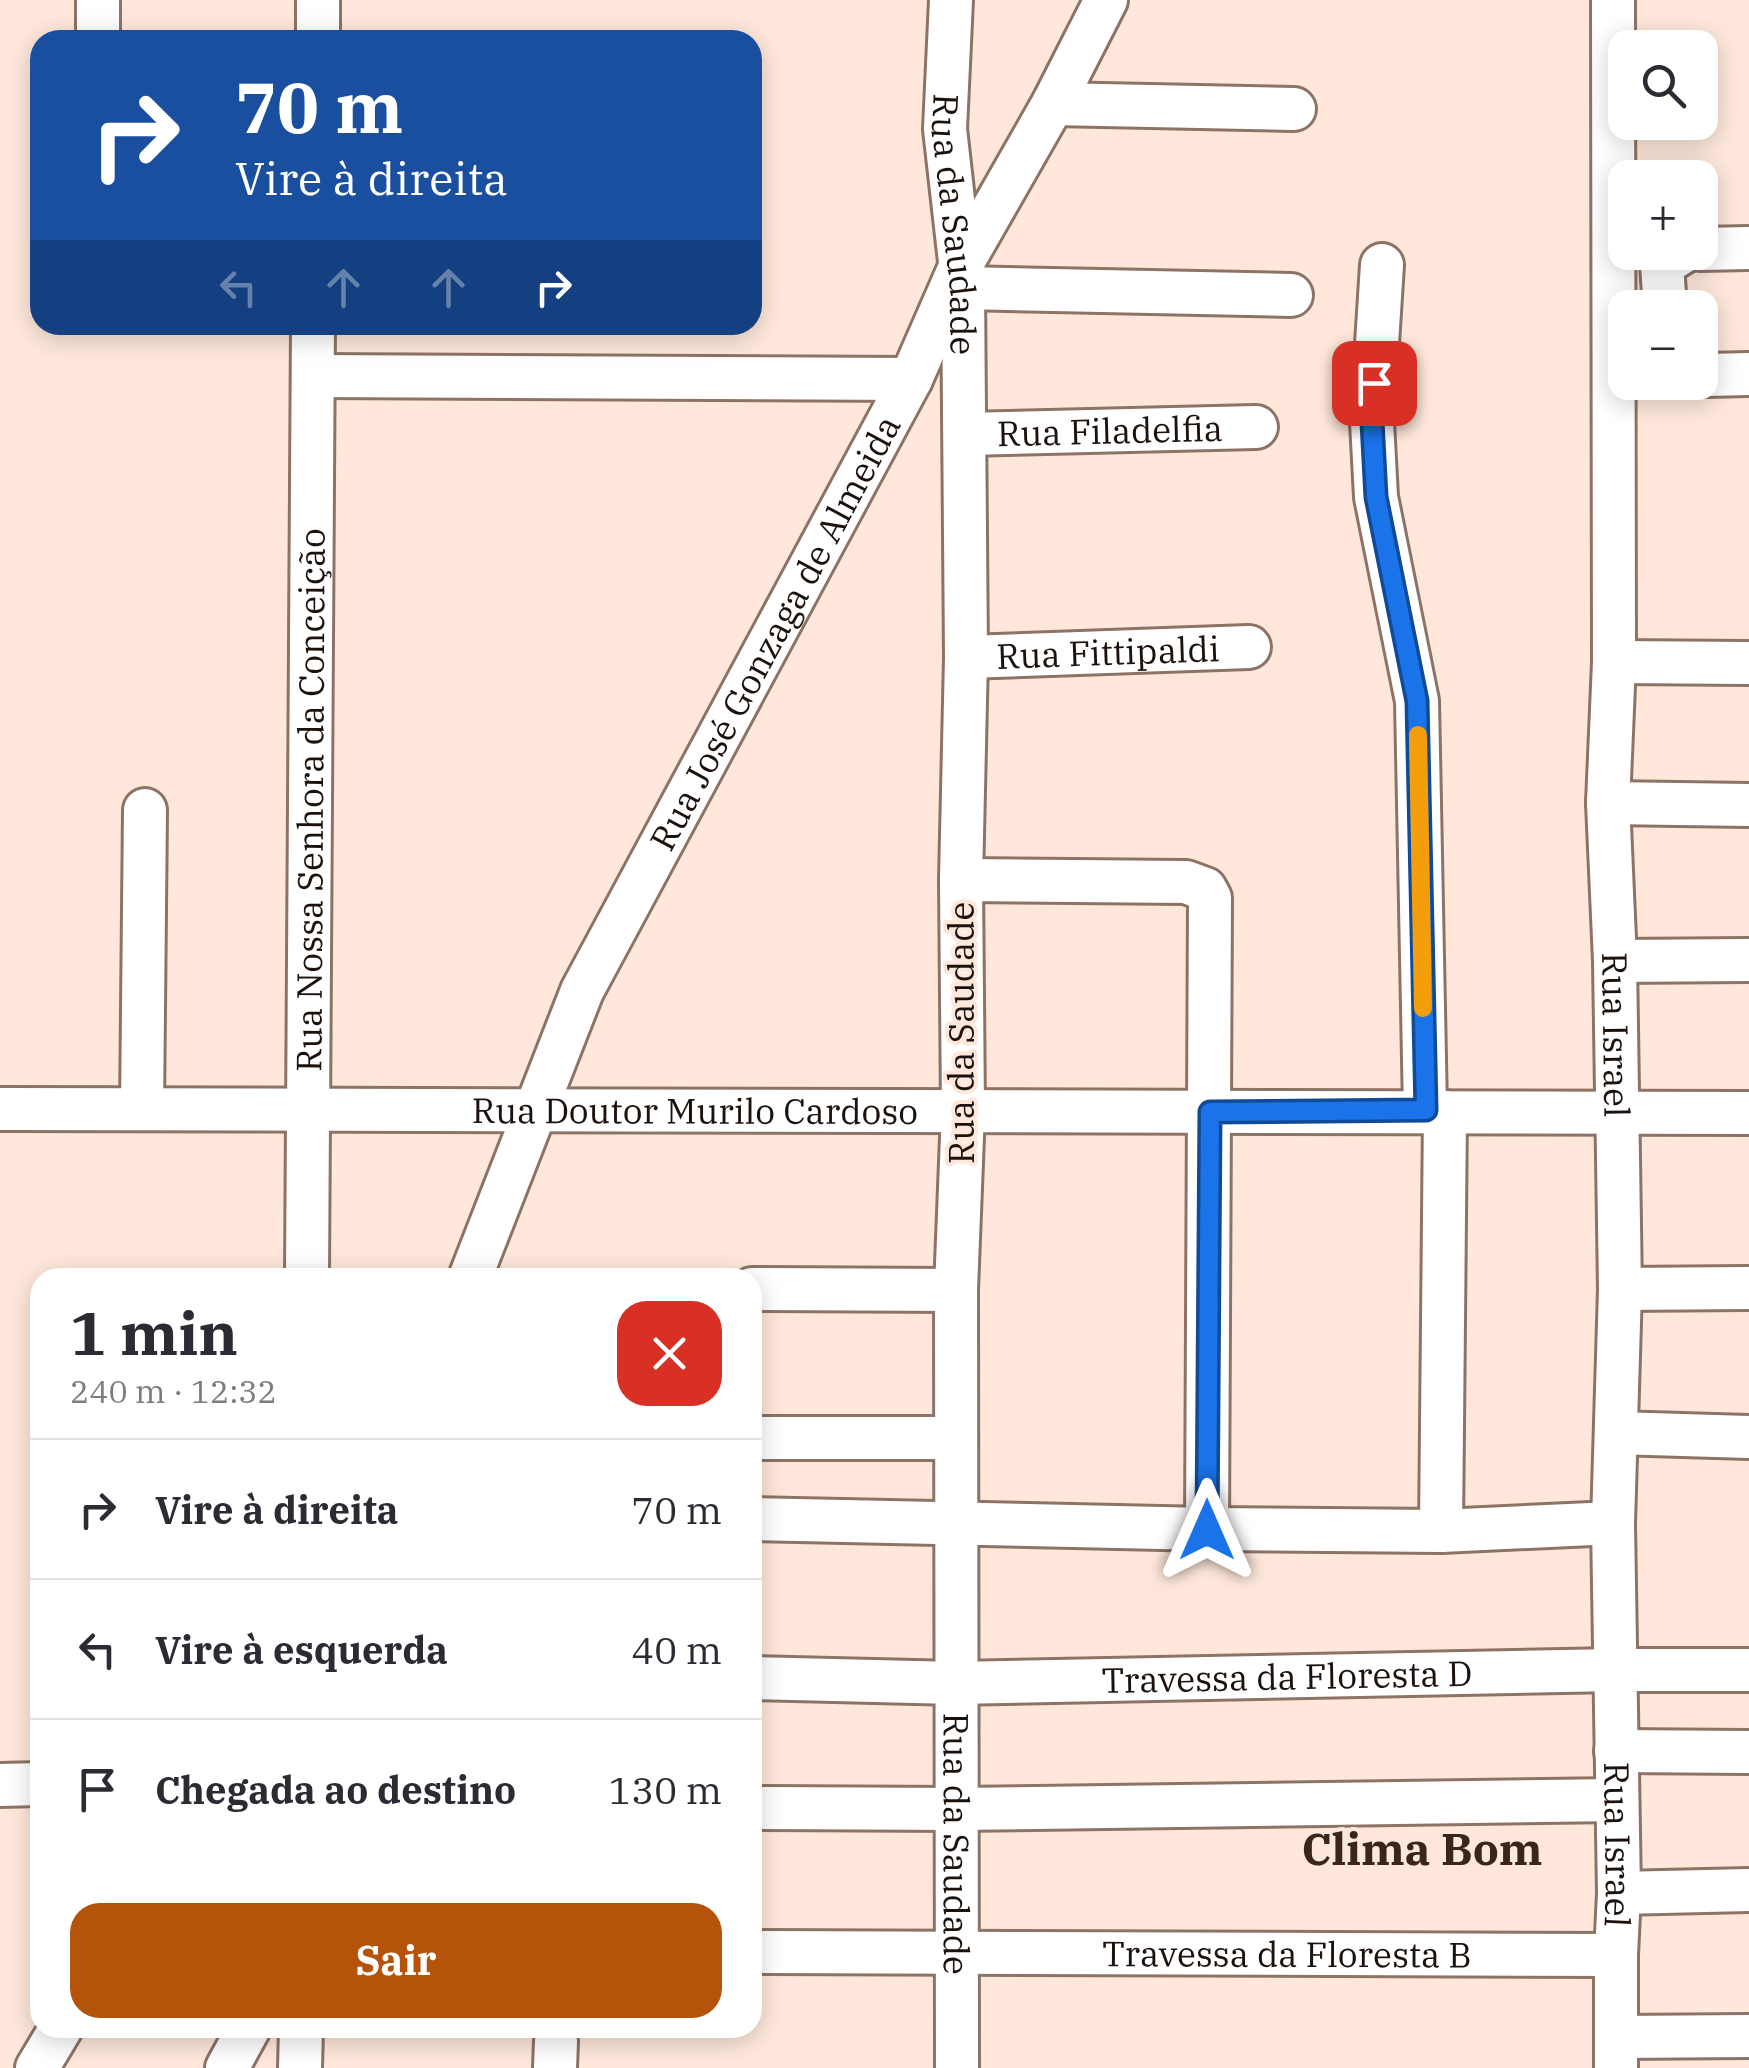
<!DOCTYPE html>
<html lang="pt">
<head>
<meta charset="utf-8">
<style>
  :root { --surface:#fff; --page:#f7f7f7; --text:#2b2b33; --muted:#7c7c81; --line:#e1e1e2; --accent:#b45309 }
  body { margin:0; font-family:"IBM Plex Serif",serif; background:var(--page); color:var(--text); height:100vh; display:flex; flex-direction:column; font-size:38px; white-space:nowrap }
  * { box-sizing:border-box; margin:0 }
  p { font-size:32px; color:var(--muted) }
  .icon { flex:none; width:55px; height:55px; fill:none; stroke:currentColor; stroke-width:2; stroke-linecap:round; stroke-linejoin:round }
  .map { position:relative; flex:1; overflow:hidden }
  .sheet { position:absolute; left:30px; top:1268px; width:732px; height:770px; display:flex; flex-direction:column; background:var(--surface); border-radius:30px; box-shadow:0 5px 25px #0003 }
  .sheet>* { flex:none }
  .hud { position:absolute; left:30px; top:30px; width:732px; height:305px; border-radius:30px; box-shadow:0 5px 25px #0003; background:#1a4fa0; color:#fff; overflow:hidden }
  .controls { position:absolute; left:1608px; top:30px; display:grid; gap:20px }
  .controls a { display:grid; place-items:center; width:110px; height:110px; border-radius:20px; background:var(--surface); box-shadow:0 5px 25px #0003; font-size:50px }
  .pin { position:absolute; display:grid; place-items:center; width:85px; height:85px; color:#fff; margin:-42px; border-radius:20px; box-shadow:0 5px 15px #0006 }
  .me { position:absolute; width:110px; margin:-55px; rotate:0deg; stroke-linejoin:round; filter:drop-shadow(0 0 8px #0008) }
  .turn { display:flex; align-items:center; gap:35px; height:210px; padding:0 40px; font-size:45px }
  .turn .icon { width:130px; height:130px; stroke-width:2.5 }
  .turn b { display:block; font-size:70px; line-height:85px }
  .lanes { display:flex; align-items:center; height:95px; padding:0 40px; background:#0003; justify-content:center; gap:50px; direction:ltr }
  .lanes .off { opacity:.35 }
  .round { display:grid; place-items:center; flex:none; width:105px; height:105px; border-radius:30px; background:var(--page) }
  .headline { display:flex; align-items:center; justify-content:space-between; height:170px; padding:0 40px }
  h1 { font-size:60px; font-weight:800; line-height:75px }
  .primary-button { display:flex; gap:20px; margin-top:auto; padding:20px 40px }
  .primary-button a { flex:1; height:115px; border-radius:30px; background:var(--accent); color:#fff; font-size:40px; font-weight:800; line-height:115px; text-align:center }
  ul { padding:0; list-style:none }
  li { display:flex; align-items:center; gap:30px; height:140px; padding:0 40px; border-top:2px solid var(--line) }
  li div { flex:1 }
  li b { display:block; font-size:38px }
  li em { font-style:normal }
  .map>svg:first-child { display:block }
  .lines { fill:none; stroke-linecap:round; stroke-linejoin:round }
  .minor-casing { stroke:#8d7365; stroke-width:48 }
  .minor { stroke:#fff; stroke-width:42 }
  .route-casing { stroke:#114b97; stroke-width:25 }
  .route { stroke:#1a73e8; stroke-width:18 }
  .slow { stroke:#f59e0b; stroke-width:18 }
  .labels { text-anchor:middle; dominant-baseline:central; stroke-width:8; stroke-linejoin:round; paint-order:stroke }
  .street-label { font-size:35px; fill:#1c120d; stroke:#ffe8db }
  .district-label { font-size:45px; font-weight:bold; fill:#3a2519; stroke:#ffe8db }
</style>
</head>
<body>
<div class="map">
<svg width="1749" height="2068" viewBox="0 0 1749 2068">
  <rect width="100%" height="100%" fill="#ffe8db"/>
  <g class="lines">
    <!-- minor casing -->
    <g class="minor-casing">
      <g id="minor">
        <polyline points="98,0 98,40"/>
        <path id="s1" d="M951 0 945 129 963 288 966 657 961 880 963 1111 956 1290 957 2068"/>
        <path id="s2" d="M1613 0 1614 662 1608 803 1615 961 1620 1289 1613 1523 1619 1893 1616 1955V2068"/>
        <polyline points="318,40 318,0"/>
        <polyline points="1053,104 1294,109"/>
        <polyline points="1700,249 1749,248"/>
        <polyline points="1382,265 1372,422 1376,497 1417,701 1425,1110"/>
        <polyline points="963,288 1291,295"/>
        <polyline points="1665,308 1662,265 1683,252"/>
        <polyline points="1700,372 1707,375 1749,374"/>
        <polyline points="313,376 911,379"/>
        <path id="s3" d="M965 434 1256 427"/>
        <path id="s4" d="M966 657 1249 647"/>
        <polyline points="1614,662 1749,663"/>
        <polyline points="1608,803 1749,805"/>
        <polyline points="961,880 1186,882 1205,889 1210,898 1207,1529"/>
        <polyline points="1615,961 1749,960"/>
        <path id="s5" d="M0 1109 1749 1113"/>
        <polyline points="142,1109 145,810"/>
        <path id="s6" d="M307 1278 313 325"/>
        <path id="s7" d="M470 1278 582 991 911 379 960 267 1053 104 1106 0"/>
        <polyline points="752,1289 956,1290"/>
        <polyline points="1620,1289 1749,1288"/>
        <polyline points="1616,1433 1749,1437"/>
        <polyline points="752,1438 956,1438"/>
        <polyline points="752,1519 1207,1529 1441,1531 1613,1523"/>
        <polyline points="1441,1531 1445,1112"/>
        <path id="s8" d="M752 1678 956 1683 1615 1670H1749"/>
        <polyline points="1616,1751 1749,1752"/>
        <polyline points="0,1785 40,1784"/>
        <polyline points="752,1808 957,1809 1617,1800"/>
        <polyline points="1619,1893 1749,1890"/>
        <path id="s9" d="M752 1952 1616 1955"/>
        <polyline points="1617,2037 1749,2036"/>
        <polyline points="37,2068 61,2028"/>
        <polyline points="227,2068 249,2028"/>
        <polyline points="300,2068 301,2028"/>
        <polyline points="555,2068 556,2041"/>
      </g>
    </g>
    <!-- minor -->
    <use href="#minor" class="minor"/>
  </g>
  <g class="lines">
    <!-- route casing -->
    <g class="route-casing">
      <polyline id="route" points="1207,1530 1210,1112 1426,1110 1417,701 1376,497 1372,422 1374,383"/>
    </g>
    <!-- route -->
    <use href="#route" class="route"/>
    <!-- slow -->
    <polyline class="slow" points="1418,735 1423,1008"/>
  </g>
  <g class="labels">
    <!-- street labels -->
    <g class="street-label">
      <text stroke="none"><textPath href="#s1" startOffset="225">Rua da Saudade</textPath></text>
      <text stroke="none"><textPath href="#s3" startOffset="145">Rua Filadelfia</textPath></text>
      <text stroke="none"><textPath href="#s7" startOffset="715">Rua José Gonzaga de Almeida</textPath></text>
      <text stroke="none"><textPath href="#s4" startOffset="142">Rua Fittipaldi</textPath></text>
      <text stroke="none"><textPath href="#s6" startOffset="478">Rua Nossa Senhora da Conceição</textPath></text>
      <text transform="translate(961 1033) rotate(-90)">Rua da Saudade</text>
      <text stroke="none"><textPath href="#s2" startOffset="1035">Rua Israel</textPath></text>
      <text stroke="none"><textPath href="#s5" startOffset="695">Rua Doutor Murilo Cardoso</textPath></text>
      <text stroke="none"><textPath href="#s8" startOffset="535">Travessa da Floresta D</textPath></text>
      <text stroke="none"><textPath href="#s1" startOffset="1845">Rua da Saudade</textPath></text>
      <text stroke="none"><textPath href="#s2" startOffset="1845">Rua Israel</textPath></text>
      <text stroke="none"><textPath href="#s9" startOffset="535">Travessa da Floresta B</textPath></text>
    </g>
    <!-- district labels -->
    <g class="district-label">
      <text x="1422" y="1848">Clima Bom</text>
    </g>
  </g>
</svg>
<div class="controls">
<a><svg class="icon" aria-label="search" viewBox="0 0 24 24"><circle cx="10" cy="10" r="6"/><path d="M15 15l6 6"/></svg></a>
<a>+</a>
<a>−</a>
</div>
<div class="pin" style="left:1374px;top:383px;background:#d93025"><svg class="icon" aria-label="arrive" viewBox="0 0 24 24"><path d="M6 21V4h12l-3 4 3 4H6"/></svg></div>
<svg class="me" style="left:1207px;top:1530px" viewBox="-20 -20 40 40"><path d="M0-17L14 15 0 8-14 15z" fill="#1a73e8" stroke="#fff" stroke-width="4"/></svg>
<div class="hud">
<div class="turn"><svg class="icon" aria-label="right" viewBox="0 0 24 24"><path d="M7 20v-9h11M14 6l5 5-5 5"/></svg><div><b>70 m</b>Vire à direita</div></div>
<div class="lanes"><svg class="icon off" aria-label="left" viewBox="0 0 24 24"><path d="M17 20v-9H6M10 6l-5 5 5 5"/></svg><svg class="icon off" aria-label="ahead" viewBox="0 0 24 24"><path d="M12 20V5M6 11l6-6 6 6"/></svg><svg class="icon off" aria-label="ahead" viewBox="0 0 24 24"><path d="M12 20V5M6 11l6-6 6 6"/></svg><svg class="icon" aria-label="right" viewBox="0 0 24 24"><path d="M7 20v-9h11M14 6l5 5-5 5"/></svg></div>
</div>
<section class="sheet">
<div class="headline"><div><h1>1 min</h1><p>240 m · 12:32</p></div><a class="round" style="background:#d93025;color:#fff"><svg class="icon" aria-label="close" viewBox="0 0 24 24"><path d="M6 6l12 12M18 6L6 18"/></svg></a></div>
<ul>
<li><svg class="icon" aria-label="right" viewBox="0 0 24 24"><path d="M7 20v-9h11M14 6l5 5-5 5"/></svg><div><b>Vire à direita</b></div><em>70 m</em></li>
<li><svg class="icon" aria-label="left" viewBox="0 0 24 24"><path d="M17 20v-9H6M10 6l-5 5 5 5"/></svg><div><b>Vire à esquerda</b></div><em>40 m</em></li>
<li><svg class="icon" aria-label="arrive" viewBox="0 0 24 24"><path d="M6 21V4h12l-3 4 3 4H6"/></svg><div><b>Chegada ao destino</b></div><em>130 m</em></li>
</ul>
<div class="primary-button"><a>Sair</a></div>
</section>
</div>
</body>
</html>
